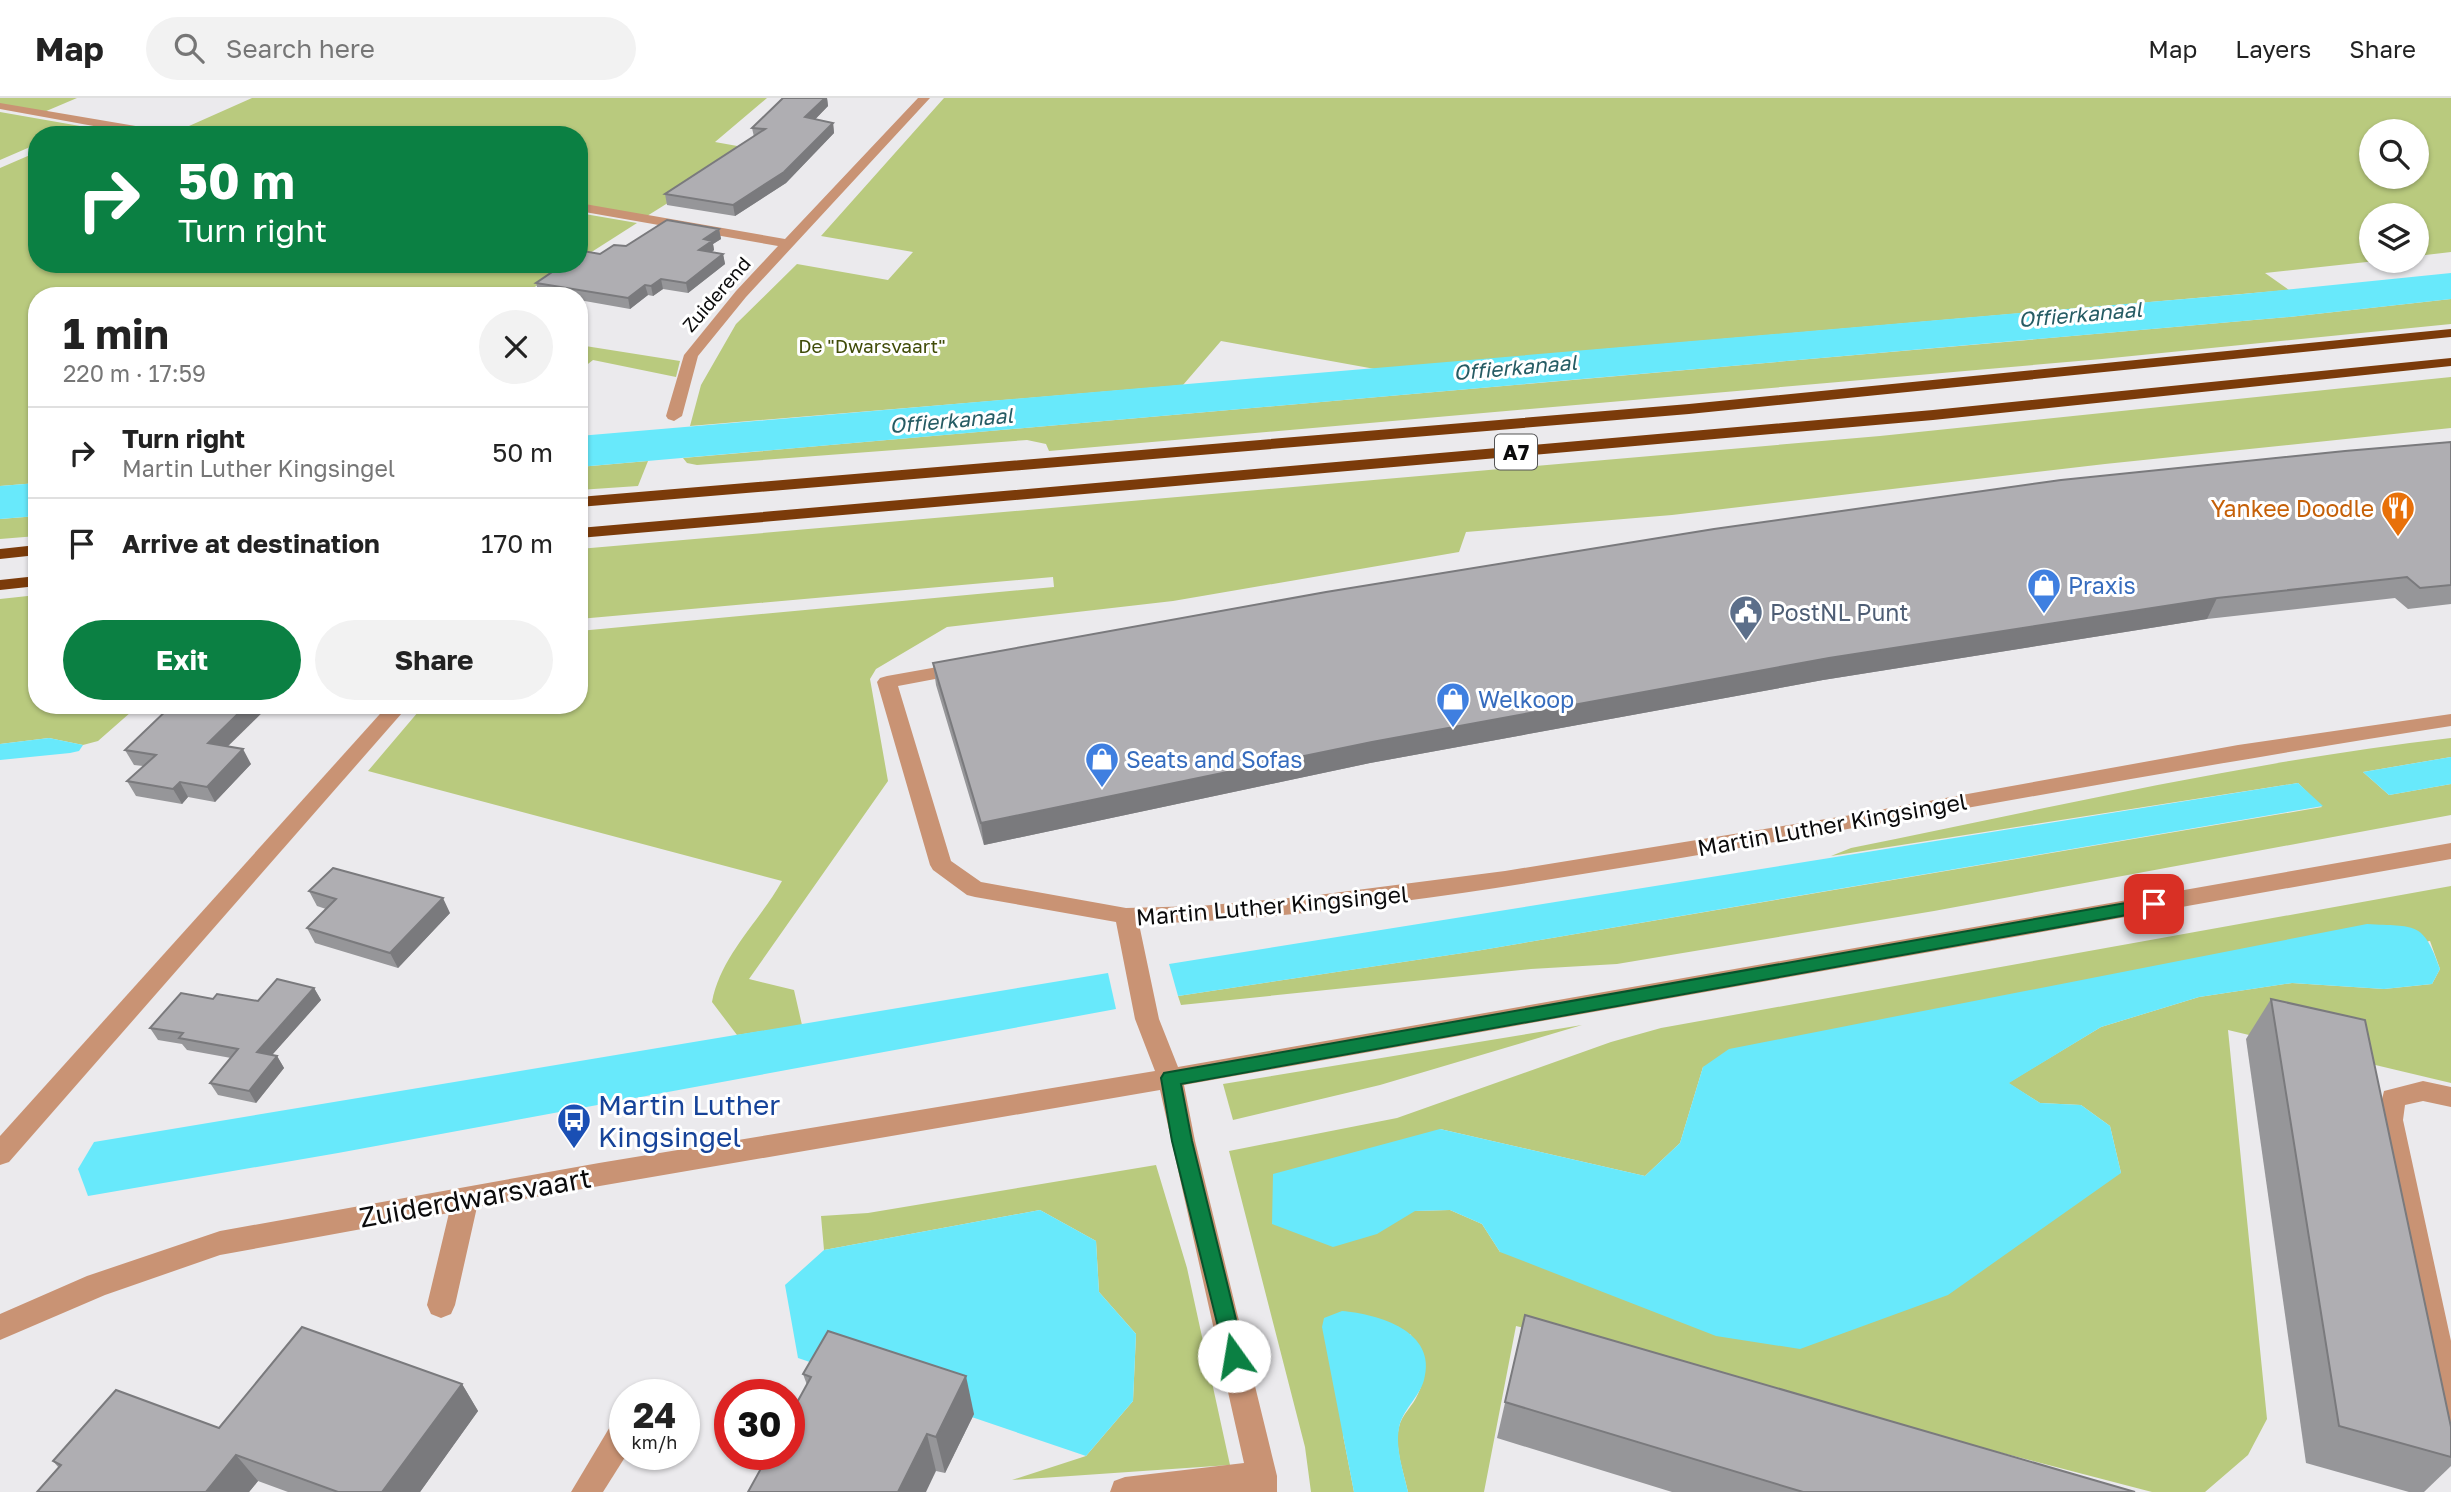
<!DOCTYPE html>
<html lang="en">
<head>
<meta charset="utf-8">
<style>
  :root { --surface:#fff; --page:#f2f2f2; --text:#222; --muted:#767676; --line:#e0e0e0; --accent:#0b8043 }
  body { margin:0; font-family:"Golos Text",sans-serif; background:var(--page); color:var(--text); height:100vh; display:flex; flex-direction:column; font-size:26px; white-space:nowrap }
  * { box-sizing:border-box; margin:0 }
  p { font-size:23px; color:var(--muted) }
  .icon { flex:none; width:38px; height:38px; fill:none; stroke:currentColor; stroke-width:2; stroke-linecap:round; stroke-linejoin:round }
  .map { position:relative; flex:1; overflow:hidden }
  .drawer { position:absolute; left:28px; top:189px; width:560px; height:427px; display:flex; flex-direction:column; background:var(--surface); border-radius:28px; box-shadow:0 2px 5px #0004 }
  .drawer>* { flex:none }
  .banner { position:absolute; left:28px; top:28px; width:560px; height:147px; border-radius:28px; box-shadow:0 2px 5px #0004; background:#0b8043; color:#fff; overflow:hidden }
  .controls { position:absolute; left:2359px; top:21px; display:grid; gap:14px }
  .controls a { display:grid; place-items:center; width:70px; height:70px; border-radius:50%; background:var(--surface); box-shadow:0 2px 5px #0004; font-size:35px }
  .speed { position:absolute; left:609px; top:1281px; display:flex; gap:14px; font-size:35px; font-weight:700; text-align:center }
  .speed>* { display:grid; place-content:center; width:91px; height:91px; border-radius:50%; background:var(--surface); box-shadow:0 2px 5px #0004; line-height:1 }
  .speed small { font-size:18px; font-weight:400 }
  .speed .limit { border:10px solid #d22; background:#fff; color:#111 }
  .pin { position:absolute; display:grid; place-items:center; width:60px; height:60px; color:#fff; margin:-30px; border-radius:14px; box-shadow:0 4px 10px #0006 }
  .me { position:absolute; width:77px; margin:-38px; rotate:347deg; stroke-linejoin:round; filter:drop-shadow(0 0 5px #0008) }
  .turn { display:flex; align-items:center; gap:24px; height:147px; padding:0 35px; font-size:32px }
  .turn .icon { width:91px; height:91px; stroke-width:2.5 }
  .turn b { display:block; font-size:49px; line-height:60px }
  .round { display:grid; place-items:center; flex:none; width:74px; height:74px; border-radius:37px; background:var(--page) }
  .head { display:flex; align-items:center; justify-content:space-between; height:119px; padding:0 35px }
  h1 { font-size:42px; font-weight:700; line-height:52px }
  .button { display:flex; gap:14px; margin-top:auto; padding:14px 35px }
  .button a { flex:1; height:80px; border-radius:42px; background:var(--accent); color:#fff; font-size:28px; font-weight:700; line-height:80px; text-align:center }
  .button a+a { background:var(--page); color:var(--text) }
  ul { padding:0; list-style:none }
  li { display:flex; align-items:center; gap:21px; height:91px; padding:0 35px; border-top:2px solid var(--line) }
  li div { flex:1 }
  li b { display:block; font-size:26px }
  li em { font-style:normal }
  header { display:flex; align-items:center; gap:42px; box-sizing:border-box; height:98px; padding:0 35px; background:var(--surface); border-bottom:2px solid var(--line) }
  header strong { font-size:33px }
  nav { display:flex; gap:38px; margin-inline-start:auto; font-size:24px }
  .search { width:490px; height:63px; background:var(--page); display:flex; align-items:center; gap:18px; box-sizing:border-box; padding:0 24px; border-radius:38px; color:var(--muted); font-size:26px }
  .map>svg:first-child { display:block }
  .green { fill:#b9ca7e; fill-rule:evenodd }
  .water { fill:#68e9fb }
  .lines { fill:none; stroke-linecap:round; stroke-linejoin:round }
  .minor { fill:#c99374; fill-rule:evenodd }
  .highway { fill:#7b3b0a; fill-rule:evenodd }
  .wall { fill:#969699 }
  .shaded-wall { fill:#7a7a7d }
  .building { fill:#afaeb2; stroke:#7a7a7d; stroke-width:2 }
  .route { fill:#0b8043; stroke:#07532c; stroke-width:2 }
  .labels { text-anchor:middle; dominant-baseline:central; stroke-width:6; stroke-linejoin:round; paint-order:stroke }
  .far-street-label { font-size:19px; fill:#0b0b0c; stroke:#fff }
  .far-park-label { font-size:19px; fill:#404c08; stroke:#fff }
  .far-water-label { font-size:21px; font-style:italic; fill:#265c64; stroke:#fff }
  .shield { fill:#fff; stroke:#545455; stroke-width:2 }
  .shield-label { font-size:21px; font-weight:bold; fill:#0b0b0c }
  .food-label { font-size:23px; fill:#c56008; stroke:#fff; text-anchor:end }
  .shop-label { font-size:23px; fill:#366cbe; stroke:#fff; text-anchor:start }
  .service-label { font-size:23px; fill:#4e5e75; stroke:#fff; text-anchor:start }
  .street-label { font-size:23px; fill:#0b0b0c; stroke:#fff }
  .near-transit-label { font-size:28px; fill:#164399; stroke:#fff; text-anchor:start }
  .near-street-label { font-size:28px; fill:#0b0b0c; stroke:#fff }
</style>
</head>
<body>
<header>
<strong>Map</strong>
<div class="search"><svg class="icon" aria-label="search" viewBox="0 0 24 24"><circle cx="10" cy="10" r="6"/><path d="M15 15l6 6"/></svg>Search here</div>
<nav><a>Map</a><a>Layers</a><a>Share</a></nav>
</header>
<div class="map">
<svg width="2451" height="1394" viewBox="0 0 2451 1394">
  <rect width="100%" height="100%" fill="#ebeaed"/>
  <!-- green -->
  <g class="green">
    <polygon points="0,0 77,0 44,14 0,6"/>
    <polygon points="252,0 767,0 715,44 754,51 647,118 579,106 579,37 171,36"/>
    <path d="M944 0H2451V154L2417 158V117H2371V163H2376L2265 175 2289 192 1375 271 1221 243 1183 287 690 328 701 287 736 226 797 166 888 182 913 154 821 138ZM2371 33H2417V79H2371Z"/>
    <polygon points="0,14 80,28 60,37 37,37 37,46 0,62"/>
    <polygon points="37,54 37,166 572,166 520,198 37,198 37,385 0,388 0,70"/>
    <polygon points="579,115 637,125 579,162"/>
    <polygon points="2451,201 2451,226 2102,261 1049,353 1046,346 1027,342 697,367 687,365 683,360 2289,219"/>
    <polygon points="579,247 680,263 676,279 593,262 579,273"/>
    <path d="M2451 279V330L2105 366 1672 417 1466 434 1459 454 1173 503 947 529 876 571 870 581 888 683 749 881 794 892 802 927 737 937 712 904C721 857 760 823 782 783L368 673 424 607H579V533L1054 489 1053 479 579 521V451L1880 338Z"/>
    <polygon points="648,363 638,388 579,392 579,369"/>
    <polygon points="37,418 37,438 0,441 0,421"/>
    <polygon points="37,497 37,607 139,607 98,643 83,647 49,640 0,646 0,501"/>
    <path d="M2451 640V659L2363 674 2389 697 2451 686V717L1934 813 1617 866 1531 871 1181 907 1178 898 1476 853 2322 709 2298 685 1831 758 1851 750C2050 710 2249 663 2451 640Z"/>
    <path d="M2451 788V985L2228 932 2267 1321 2248 1357 2205 1394H2152L1516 1228 1484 1394H1408C1404 1375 1394 1349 1399 1329 1402 1316 1413 1308 1418 1296 1429 1273 1425 1255 1410 1236L1343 1337 1354 1394H1311L1305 1349 1229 1053 1397 1020 1611 944 1661 930ZM2430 843 2440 871 2432 886 2384 891 2292 885 2199 899 2101 929 2008 985 2040 1005 2081 1007 2110 1028 2121 1075 1500 1154 1482 1126 1450 1112 1415 1113 1440 1031 1645 1078 1680 1045 1703 969Z"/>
    <polygon points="1582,927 1380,987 1233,1022 1223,986"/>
    <polygon points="1156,1067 1187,1170 1230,1367 1012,1382 1086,1358 1133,1303 1136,1236 1099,1194 1096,1143 1040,1112 824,1152 821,1118 868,1115"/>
  </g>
  <!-- water -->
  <g class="water">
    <polygon points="2451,175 2451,201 2289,219 579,369 579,338 2243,196"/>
    <polygon points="37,385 37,418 0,421 0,388"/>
    <polygon points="49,640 83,647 79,653 70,655 0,662 0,646"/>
    <polygon points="2451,659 2451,686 2389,697 2363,674"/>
    <polygon points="2298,685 2323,708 1476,853 1178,898 1169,866"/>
    <path d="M2367 826C2415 829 2423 822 2440 871L2432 886 2384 891 2292 885 2199 899 2101 929 2009 985 2040 1005 2081 1007 2110 1028 2121 1075 1948 1197 1800 1251 1716 1238 1500 1154 1482 1126 1450 1112 1415 1113 1377 1136 1333 1149 1272 1126 1273 1076 1440 1031 1645 1078 1680 1045 1703 969 1729 951Z"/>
    <polygon points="1108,875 1116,911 338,1055 88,1098 78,1071 94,1044"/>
    <polygon points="1040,1112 1096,1143 1099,1194 1136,1236 1133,1303 1086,1358 798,1260 785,1187 824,1152"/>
    <path d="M1342 1213C1378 1216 1438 1233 1424 1282 1419 1300 1402 1312 1399 1330 1395 1350 1404 1375 1408 1394H1354L1322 1229 1324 1220Z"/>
  </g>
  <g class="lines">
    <!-- minor -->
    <g class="minor">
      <polygon points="918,0 930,0 746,199 698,258 682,318 674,323 668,321 666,318 684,257 736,193 778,148 579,113 579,105 785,141"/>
      <polygon points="0,5 165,33 171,37 143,37 0,11"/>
      <path d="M960 565 970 571 967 575 898 588 951 763 981 784 1126 810 1200 808 1310 798 1505 773 1851 717 2238 647 2451 616V628C2191 668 1934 717 1675 761 1498 790 1319 821 1139 826L1159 921 1178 969 2451 745V761L1184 987 1195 1043 1277 1378V1394H1110L1114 1383 1125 1379 1244 1365 1160 992 477 1109 455 1207 451 1216 441 1220 431 1216 427 1207 449 1115 220 1157 105 1197 0 1242V1216L87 1178 220 1133 599 1065 1155 973 1135 921 1116 824 975 799 967 797 933 772 930 767 877 584 880 580 887 578Z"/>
      <polygon points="388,607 409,607 9,1064 0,1067 0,1038"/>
      <polygon points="2423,983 2451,989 2451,1009 2423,1003 2405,1007 2403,1022 2451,1243 2451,1324 2441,1320 2436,1310 2377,1022 2384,993"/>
      <polygon points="625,1318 627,1356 603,1394 571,1394 614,1322"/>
    </g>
    <!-- highway -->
    <g class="highway">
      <polygon points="2451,231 2451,239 1689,316 579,409 579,399 1689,306"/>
      <polygon points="2451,260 2451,268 1933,322 579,440 579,430 1933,312"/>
      <polygon points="37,447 37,457 0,461 0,451"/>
      <polygon points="37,478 37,488 0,492 0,482"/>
    </g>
  </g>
  <!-- wall -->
  <g class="wall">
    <polygon points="783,0 827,0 828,8 815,21 833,25 834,35 786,85 735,118 667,107 665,96 754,39 752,30"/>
    <polygon points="719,131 721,141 713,146 714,152 712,154 723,156 725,166 688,195 663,191 653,198 648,197 630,211 579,202 579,198 552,198 539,196 536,185 600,156 626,148"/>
    <polygon points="2451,344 2451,506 2408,511 2395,500 2207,521 1823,582 1370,665 984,747 936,587 933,565"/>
    <polygon points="227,648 251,666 215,704 188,699 182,706 136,698 127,683 143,668 134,667 125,652"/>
    <polygon points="309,793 450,815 398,870 315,845 307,830 326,811 317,808"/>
    <polygon points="314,890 321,902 272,957 277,958 284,970 256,1005 218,997 210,985 231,960 187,952 182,946 158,942 150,930 213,901 258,903"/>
    <polygon points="2271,901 2451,1329 2451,1368 2424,1394 2409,1394 2306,1365 2246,941"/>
    <polygon points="1525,1217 2135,1394 1672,1394 1497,1340"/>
    <polygon points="803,1276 974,1316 945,1375 936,1373 807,1287"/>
    <polygon points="462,1286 478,1313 420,1394 288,1394 258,1383 249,1394 37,1394 59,1370 53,1363 219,1330"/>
  </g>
  <!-- shaded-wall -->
  <g class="shaded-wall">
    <polygon points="825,0 827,0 828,8 807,30 805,19"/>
    <polygon points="833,25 834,35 786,85 735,118 733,107"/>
    <polygon points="719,131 721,141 713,146 714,152 702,162 699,152 704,141"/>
    <polygon points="723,156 725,166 688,195 686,185"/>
    <polygon points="661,181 663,191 653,198 651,188"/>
    <polygon points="645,187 648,197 630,211 628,200"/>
    <polygon points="580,263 582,270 579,285 579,267"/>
    <polygon points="2217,500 2207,521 1823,582 1370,665 984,747 981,725 1372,644 1829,560"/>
    <polygon points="247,607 270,607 216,660 208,645"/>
    <polygon points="243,651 251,666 215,704 207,689"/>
    <polygon points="180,684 188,699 182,706 173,691"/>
    <polygon points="443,800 450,815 398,870 390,855"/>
    <polygon points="314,890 321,902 264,966 257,954"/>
    <polygon points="277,958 284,970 256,1005 249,993"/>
    <polygon points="966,1278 974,1316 945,1375 936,1339"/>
    <polygon points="462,1286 478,1313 420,1394 382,1394"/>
    <polygon points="927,1336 936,1373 926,1394 898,1394"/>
    <polygon points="236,1357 258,1383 249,1394 206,1394"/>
  </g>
  <!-- building -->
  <g class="building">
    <polygon points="783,0 825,0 805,19 833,25 784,74 733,107 665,96 765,31 752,30"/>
    <polygon points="667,122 719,131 704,141 712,143 699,152 723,156 686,185 661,181 651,188 645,187 628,200 536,185 564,166 579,166 579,156 583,153 600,156 614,147 626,148"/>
    <polygon points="2451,344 2451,487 2420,490 2407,479 2217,500 1829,560 1372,644 981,725 933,565 1326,494 1714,431 2061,382 2345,353"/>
    <polygon points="172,607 247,607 208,645 243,651 207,689 180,684 173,691 127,683 156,657 125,652"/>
    <polygon points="333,770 443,800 390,855 307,830 336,801 309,793"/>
    <polygon points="277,881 314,890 257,954 277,958 249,993 210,985 238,951 179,940 183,935 150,930 181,895 213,901 217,896 258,903"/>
    <polygon points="2271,901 2365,922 2451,1329 2451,1359 2339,1328"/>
    <polygon points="1525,1217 2135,1394 1803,1394 1505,1304"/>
    <polygon points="302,1229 462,1286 382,1394 338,1394 236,1357 206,1394 37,1394 61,1367 53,1363 116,1292 219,1330"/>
    <polygon points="828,1233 966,1278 936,1339 927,1336 898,1394 748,1394 769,1356 789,1356 789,1319 811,1279 803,1276"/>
  </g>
  <!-- route -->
  <polygon class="route" points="2154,800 2160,802 2163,806 2160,811 1181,986 1192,1043 1245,1258 1242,1265 1234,1268 1227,1265 1172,1043 1161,980 1164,975"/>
  <!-- icons -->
  <defs>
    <g id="restaurant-pin" transform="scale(1.75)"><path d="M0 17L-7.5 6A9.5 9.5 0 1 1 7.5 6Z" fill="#e8710a" stroke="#fff"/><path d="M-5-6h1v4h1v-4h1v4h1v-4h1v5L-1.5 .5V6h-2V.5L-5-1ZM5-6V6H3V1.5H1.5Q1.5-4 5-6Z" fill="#fff"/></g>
    <g id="shop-pin" transform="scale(1.75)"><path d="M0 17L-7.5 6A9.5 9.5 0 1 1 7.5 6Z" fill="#3f7fe0" stroke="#fff"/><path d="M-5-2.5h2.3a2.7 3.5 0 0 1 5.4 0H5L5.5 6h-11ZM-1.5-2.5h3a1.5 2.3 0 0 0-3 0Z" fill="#fff"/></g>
    <g id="civic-pin" transform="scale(1.75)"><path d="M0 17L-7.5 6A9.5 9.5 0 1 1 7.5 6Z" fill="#5c6f8a" stroke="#fff"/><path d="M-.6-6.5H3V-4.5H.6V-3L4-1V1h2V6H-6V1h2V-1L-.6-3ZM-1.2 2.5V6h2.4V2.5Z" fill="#fff"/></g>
    <g id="bus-pin" transform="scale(1.75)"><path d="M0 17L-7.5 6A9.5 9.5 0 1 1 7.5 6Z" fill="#1a4fb4" stroke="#fff"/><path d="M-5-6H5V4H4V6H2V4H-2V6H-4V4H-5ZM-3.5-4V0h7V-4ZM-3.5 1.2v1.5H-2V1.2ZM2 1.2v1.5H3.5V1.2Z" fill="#fff"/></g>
  </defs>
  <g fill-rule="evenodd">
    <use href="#restaurant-pin" x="2398" y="410"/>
    <use href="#shop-pin" x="2044" y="487"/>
    <use href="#civic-pin" x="1746" y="514"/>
    <use href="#shop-pin" x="1453" y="601"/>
    <use href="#shop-pin" x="1102" y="661"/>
    <use href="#bus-pin" x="574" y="1022"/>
  </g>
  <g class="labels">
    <!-- far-street labels -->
    <g class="far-street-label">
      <text transform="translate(716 196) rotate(-49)">Zuiderend</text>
    </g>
    <!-- far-park labels -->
    <g class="far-park-label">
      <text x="872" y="247">De "Dwarsvaart"</text>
    </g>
    <!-- far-water labels -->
    <g class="far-water-label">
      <text transform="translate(2080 216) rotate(-5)">Offierkanaal</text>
      <text transform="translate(1515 269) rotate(-5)">Offierkanaal</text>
      <text transform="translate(951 322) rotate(-5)">Offierkanaal</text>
    </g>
    <!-- shield labels -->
    <rect class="shield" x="1495" y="336.5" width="42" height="35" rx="5"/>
    <g class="shield-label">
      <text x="1516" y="354">A7</text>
    </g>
    <!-- food labels -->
    <g class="food-label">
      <text x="2374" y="410">Yankee Doodle</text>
    </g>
    <!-- shop labels -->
    <g class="shop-label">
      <text x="2068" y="487">Praxis</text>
      <text x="1478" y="601">Welkoop</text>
      <text x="1126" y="661">Seats and Sofas</text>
    </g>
    <!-- service labels -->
    <g class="service-label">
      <text x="1770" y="514">PostNL Punt</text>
    </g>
    <!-- street labels -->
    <g class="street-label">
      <text transform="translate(1832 726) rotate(-10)">Martin Luther Kingsingel</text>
      <text transform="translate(1272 807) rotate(-5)">Martin Luther Kingsingel</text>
    </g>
    <!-- near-transit labels -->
    <g class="near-transit-label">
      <text x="598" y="1006">Martin Luther<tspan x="598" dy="32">Kingsingel</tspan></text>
    </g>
    <!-- near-street labels -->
    <g class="near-street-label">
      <text transform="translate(475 1099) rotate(-10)">Zuiderdwarsvaart</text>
    </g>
  </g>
</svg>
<div class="controls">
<a><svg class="icon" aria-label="search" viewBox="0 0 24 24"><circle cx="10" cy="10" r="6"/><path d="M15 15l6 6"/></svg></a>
<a><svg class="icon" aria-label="layers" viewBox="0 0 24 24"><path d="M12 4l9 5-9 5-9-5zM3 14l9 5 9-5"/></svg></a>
</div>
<div class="speed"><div>24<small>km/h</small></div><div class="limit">30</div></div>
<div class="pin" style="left:2154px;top:806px;background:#d93025"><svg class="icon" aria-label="arrive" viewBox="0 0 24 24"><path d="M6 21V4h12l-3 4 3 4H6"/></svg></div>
<svg class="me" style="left:1234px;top:1258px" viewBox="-20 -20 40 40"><circle r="19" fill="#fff"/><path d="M0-13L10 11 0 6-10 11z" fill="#0b8043"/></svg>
<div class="banner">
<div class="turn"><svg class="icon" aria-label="right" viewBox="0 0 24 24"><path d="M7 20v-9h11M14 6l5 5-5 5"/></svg><div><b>50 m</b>Turn right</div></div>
</div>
<section class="drawer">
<div class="head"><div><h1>1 min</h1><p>220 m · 17:59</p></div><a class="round"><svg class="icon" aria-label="close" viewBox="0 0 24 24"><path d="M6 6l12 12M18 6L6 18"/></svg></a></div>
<ul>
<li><svg class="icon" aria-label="right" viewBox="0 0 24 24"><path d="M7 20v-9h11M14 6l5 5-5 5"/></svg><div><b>Turn right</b><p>Martin Luther Kingsingel</p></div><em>50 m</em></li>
<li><svg class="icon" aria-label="arrive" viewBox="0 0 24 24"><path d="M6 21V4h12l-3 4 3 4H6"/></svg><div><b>Arrive at destination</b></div><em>170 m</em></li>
</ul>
<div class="button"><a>Exit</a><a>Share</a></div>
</section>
</div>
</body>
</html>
